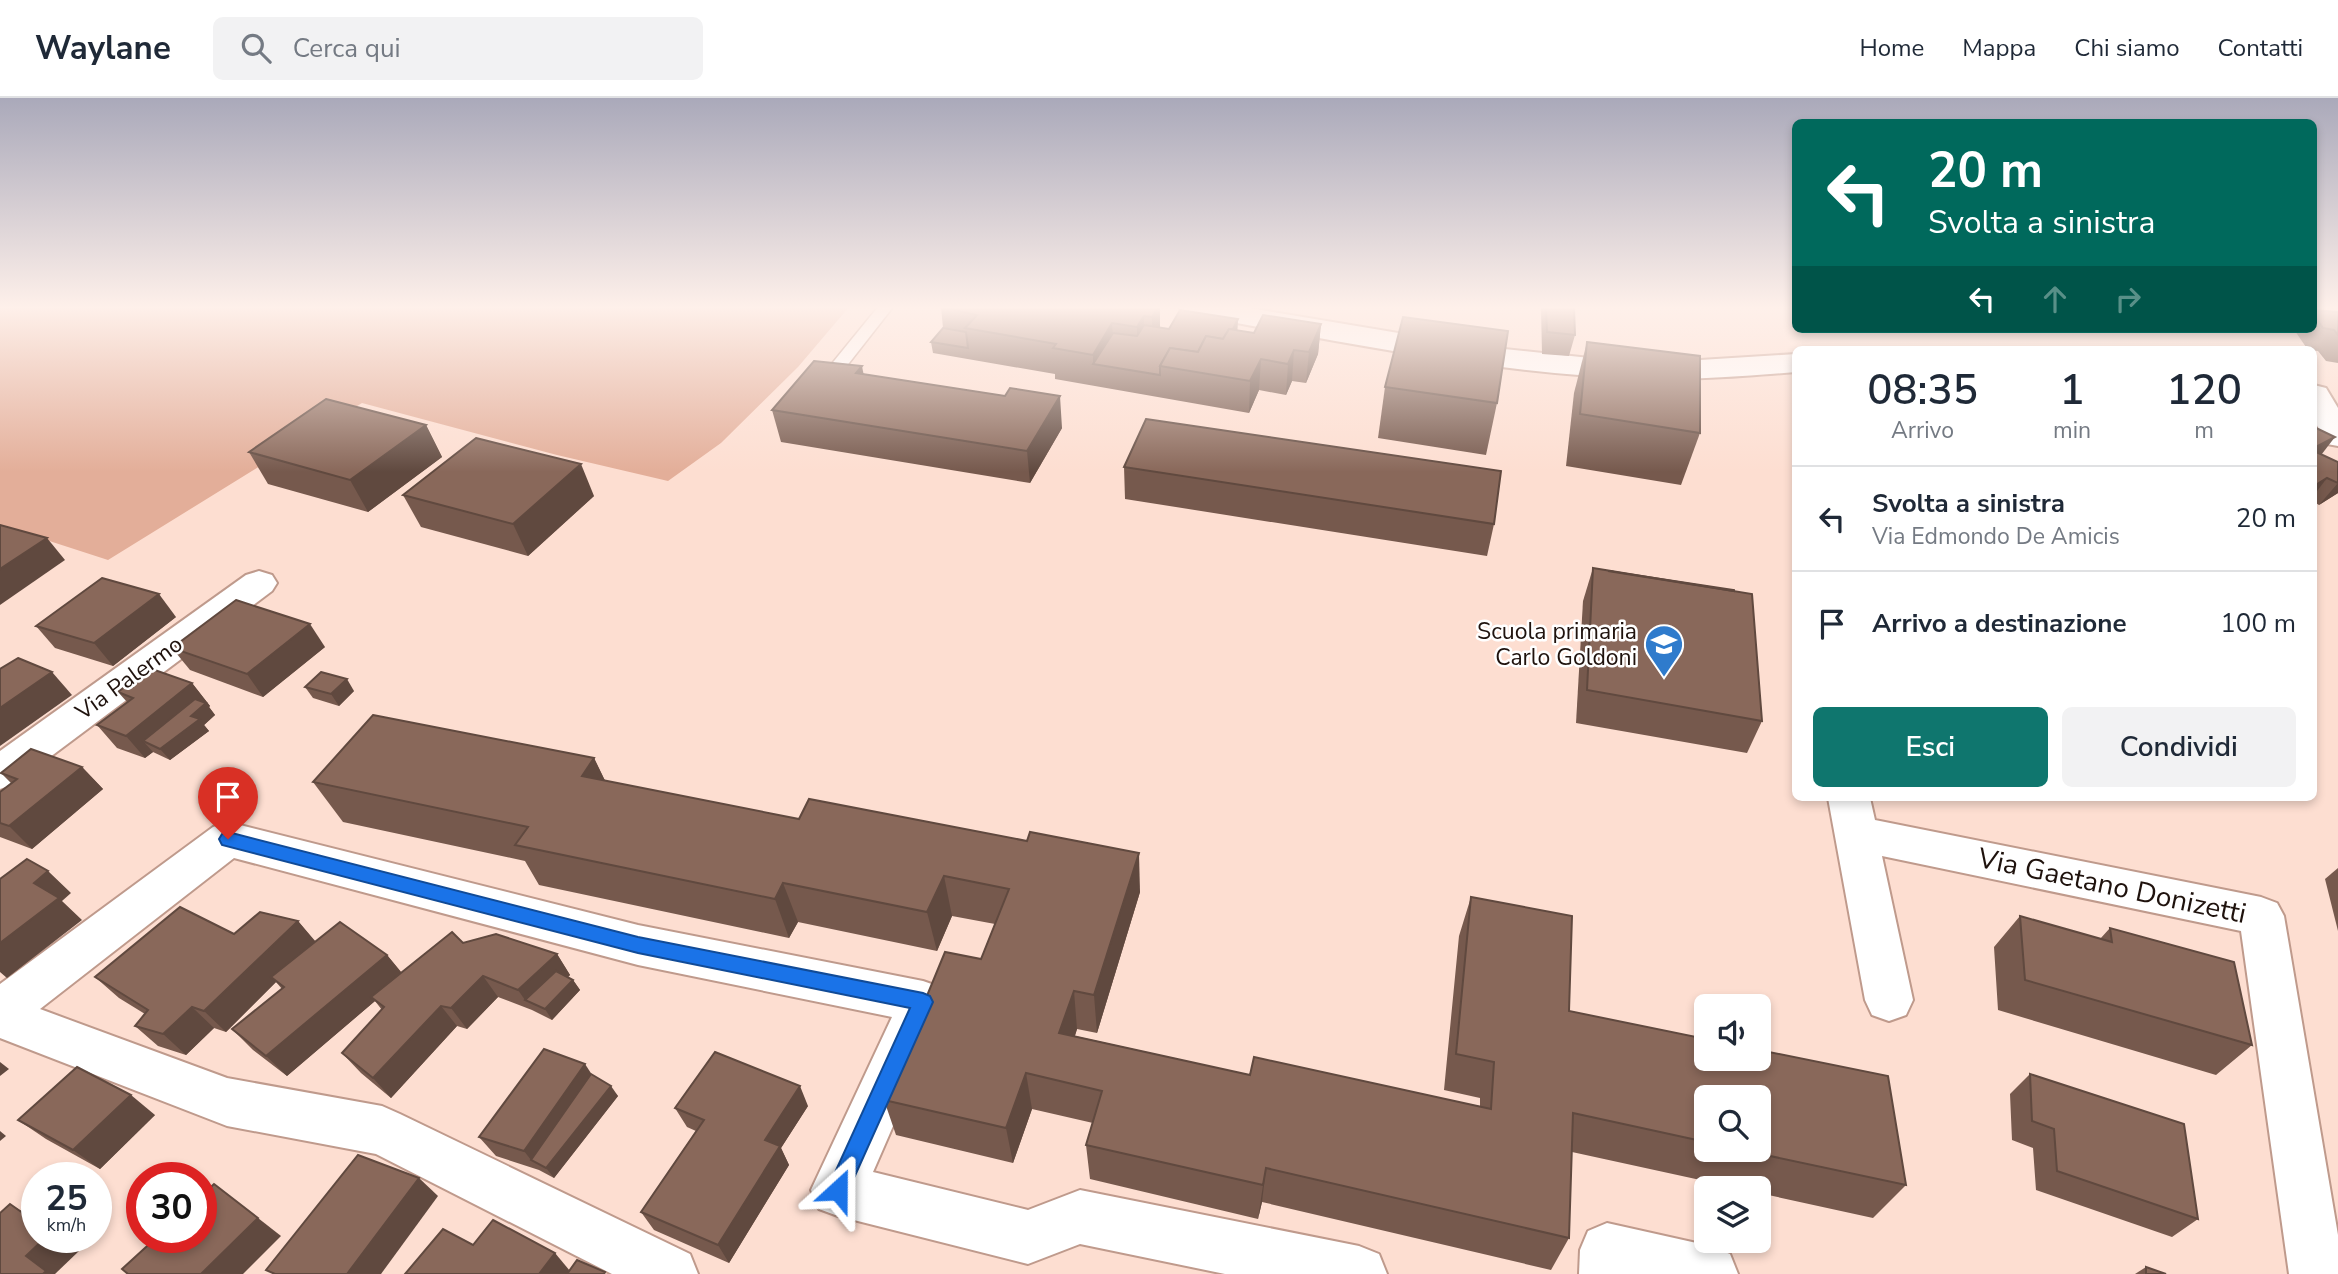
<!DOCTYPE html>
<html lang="it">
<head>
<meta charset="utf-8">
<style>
  :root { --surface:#fff; --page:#f2f2f3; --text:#1f2937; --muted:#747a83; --line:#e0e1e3; --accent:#0f766e }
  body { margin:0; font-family:"Nunito Sans",sans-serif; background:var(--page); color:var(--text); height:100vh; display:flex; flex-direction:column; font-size:26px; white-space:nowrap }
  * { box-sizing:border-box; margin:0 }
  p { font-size:23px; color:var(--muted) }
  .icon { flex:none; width:38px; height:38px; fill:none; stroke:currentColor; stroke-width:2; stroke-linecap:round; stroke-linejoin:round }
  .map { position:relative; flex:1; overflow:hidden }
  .panel { position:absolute; left:1792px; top:248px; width:525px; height:455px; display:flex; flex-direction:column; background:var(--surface); border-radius:10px; box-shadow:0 4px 10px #0003 }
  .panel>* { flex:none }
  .hud { position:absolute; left:1792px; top:21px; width:525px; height:214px; border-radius:10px; box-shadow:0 4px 10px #0003; background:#00695c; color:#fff; overflow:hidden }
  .controls { position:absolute; left:1694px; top:896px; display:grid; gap:14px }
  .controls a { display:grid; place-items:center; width:77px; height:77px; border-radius:10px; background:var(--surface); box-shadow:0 4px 10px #0003; font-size:35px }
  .speed { position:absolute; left:21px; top:1064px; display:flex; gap:14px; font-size:35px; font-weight:700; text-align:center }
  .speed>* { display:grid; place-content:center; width:91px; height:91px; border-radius:50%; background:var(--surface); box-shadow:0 4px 10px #0003; line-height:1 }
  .speed small { font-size:18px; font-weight:400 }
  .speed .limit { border:10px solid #d22; background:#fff; color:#111 }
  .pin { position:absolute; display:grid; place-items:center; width:60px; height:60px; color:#fff; margin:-72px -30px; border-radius:50% 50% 50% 0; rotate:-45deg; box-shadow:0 0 7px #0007 }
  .pin .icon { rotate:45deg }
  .me { position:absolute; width:77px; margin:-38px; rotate:24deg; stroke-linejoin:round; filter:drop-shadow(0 0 5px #0008) }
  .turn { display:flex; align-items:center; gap:24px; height:147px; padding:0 21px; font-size:32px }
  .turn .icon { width:91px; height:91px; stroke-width:2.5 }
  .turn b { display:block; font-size:49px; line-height:60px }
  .lanes { display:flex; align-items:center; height:66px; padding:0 21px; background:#0003; justify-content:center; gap:35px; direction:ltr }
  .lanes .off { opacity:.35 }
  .eta { display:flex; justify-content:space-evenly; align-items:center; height:119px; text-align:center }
  .eta b { font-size:42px; font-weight:600; line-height:49px }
  .cta { display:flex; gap:14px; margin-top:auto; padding:14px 21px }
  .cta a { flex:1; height:80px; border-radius:10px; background:var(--accent); color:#fff; font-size:28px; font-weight:600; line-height:80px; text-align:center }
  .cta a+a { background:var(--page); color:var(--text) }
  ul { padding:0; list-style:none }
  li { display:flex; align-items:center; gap:21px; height:105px; padding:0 21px; border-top:2px solid var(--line) }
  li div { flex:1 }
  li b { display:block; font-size:26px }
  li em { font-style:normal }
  header { display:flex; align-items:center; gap:42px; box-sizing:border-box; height:98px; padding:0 35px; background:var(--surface); border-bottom:2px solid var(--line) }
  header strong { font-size:33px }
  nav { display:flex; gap:38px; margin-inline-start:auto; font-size:24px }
  .search { width:490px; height:63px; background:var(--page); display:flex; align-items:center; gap:18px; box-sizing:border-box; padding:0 24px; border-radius:10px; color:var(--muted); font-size:26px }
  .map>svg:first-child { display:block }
  .green { fill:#e3ae99 }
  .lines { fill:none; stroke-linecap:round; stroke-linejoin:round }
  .service-casing { stroke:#bf9a8c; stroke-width:3 }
  .minor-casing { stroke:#bf9a8c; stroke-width:4 }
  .service { fill:#fff; fill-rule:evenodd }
  .minor { fill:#fff; fill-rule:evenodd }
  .wall { fill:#76594d; fill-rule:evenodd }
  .shaded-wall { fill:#60493f }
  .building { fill:#89685a; stroke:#60493f; stroke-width:2 }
  .route { fill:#1a73e8; stroke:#114b97; stroke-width:2 }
  .labels { text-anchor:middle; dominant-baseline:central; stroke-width:5; stroke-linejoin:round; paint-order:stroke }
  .poi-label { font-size:23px; fill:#1f120d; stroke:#fff; text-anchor:end }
  .street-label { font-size:23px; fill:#1f120d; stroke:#fff }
  .near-street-label { font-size:28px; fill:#1f120d; stroke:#fff }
</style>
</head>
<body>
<header>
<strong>Waylane</strong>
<div class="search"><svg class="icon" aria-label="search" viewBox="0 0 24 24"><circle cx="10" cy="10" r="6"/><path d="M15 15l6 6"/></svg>Cerca qui</div>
<nav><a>Home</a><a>Mappa</a><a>Chi siamo</a><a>Contatti</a></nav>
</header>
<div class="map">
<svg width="2338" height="1176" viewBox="0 0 2338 1176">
  <rect width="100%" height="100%" fill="#fdded1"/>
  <!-- green -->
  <polygon class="green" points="0,209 849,209 798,269 721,345 668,383 557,357 362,305 108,462 0,427"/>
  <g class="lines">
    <!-- service casing -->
    <g class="service-casing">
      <polygon id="service" points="878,209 893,209 842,274 830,274 828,271 830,268"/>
    </g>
    <!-- minor casing -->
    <g class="minor-casing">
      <g id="minor">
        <path d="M1179 209H1243L1476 248 1590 260 1684 263 1796 256V274C1746 278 1696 282 1646 281 1494 276 1343 244 1193 217L1183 215Z"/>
        <polygon points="2314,287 2326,290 2338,310 2338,348 2327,346 2314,322"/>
        <polygon points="259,473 272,477 277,485 272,493 14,686 0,691 0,653 246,477"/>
        <polygon points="1828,700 1870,700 1875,722 2261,799 2277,805 2284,818 2338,1137 2338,1176 2289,1176 2241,833 1882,758 1913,902 1906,917 1889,923 1872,917 1865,902"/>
        <polygon points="228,724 638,827 923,883 940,889 947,904 873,1074 1028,1112 1080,1092 1359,1148 1379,1156 1387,1176 1225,1176 1080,1146 1028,1166 838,1118 819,1111 811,1092 892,919 638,867 234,760 40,911 227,980 382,1008 400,1016 690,1156 698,1176 612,1176 376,1056 227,1028 0,940 0,886 213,729"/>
        <polygon points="1607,1125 1710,1148 1730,1156 1738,1176 1579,1176 1580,1152 1588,1133"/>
      </g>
    </g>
    <!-- service -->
    <use href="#service" class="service"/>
    <!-- minor -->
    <use href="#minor" class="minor"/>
  </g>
  <!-- wall -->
  <g class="wall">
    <polygon points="941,209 1160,209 1160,230 1169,231 1238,232 1254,235 1321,226 1318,256 1306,285 1292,283 1286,297 1259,292 1249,315 1055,281 1055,276 933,255 931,244 943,230"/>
    <polygon points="1541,209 1574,209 1575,237 1569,258 1542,256"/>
    <polygon points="2314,212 2338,214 2338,265 2326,263 2318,253 2308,252 2295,233 2296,231 2314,231"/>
    <polygon points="1587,244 1700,335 1681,387 1566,368 1574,295"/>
    <polygon points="864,276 1005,298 1062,330 1030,385 781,344 772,312"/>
    <polygon points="1385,289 1497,305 1486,357 1378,340"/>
    <polygon points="426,327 442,359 368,414 268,386 249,354"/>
    <polygon points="2314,329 2322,357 2338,364 2338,395 2319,407 2314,404"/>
    <polygon points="1124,369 1494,426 1487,458 1125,401"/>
    <polygon points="403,397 594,398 528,458 421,429"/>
    <polygon points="1593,470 1762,623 1747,655 1576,625 1583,503"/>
    <polygon points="176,519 113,568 55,550 36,528"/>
    <polygon points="325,549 263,599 190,572 172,550"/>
    <polygon points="192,585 210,608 209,609 215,617 204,627 209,633 170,662 153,654 145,660 117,650 97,627 127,604 118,594"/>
    <polygon points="305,589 354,593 339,608 313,600"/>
    <path d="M594 660 605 683 1140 794 1097 935 1077 931 1075 938 1250 977 1480 1008V1000L1444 992 1459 838 1471 799 1569 913 1906 1087 1873 1120 1759 1095V1090H1737L1572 1054 1569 1140 1551 1172 1262 1104 1258 1121 1090 1081 1086 1047 1093 1025 1032 1011 1013 1065 896 1037 884 1002 981 861 995 826 952 818 937 853 798 824 789 840 539 787 525 763 343 724 313 684ZM1706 999 1759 1052H1706Z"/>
    <polygon points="82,669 103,691 32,751 0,739 0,694 11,685 1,675"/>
    <polygon points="2338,770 2338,833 2325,781"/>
    <polygon points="2020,818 2100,841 2110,830 2252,947 2216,977 1998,912 1994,849"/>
    <polygon points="298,823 315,844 387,857 402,875 463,845 557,856 570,877 568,879 573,882 580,892 552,922 532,912 498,899 467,931 457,928 391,1000 361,975 342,955 382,912 375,903 287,978 253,952 232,931 282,891 276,884 226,934 214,930 186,957 158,948 135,928 145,916 119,900 95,879 234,836"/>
    <polygon points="591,976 618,998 554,1080 539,1072 496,1058 479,1039"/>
    <polygon points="2030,976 2198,1121 2172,1139 2036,1092 2033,1050 2012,1042 2010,996"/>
    <polygon points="808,1008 781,1050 789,1067 729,1165 654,1132 641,1114 696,1033 687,1029 675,1010"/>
    <polygon points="155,1017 100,1071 46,1041 18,1022"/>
    <polygon points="2146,1169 2166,1176 2135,1176"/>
  </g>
  <!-- shaded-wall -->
  <g class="shaded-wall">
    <polygon points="1158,209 1160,209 1160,237 1152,250 1152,219"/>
    <polygon points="1144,218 1144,249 1137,260 1137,229"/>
    <polygon points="1238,221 1237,242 1223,251"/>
    <polygon points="1112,225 1114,256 1093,266 1093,257"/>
    <polygon points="1321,226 1318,256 1306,285 1309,254"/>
    <polygon points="1294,252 1292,283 1286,297 1288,266"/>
    <polygon points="1261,261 1259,292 1249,315 1250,283"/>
    <polygon points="862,268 868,299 856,275"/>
    <polygon points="1060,298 1062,330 1030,385 1027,353"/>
    <polygon points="426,327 442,359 368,414 350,382"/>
    <polygon points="2335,339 2318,361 2314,364 2314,350"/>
    <polygon points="581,366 594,398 528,458 513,426"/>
    <polygon points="2327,380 2314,397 2314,388"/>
    <polygon points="2338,385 2338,395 2319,407"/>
    <polygon points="47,440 65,462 0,507 0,471"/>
    <polygon points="159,496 176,519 113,568 94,545"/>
    <polygon points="310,526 325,549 263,599 247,576"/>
    <polygon points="52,574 72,597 0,648 0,610"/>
    <polygon points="347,581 354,593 339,608 331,596"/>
    <polygon points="192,585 210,608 209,609 215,617 204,627 209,633 170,662 160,651 143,643 153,654 145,660 126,638"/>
    <polygon points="594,660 614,701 582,678"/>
    <polygon points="82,669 103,691 32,751 9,728"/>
    <polygon points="1139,755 1140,794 1097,935 1094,897"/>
    <polygon points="48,773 71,795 62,803 82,822 7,880 0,874 0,845 34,785"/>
    <polygon points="944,778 952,818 937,853 927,814"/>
    <polygon points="783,785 798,824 789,840 775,801"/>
    <polygon points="298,823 316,844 271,879 276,884 226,934 204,913"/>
    <polygon points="557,856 570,877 537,908 525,902 518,892"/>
    <polygon points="387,857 404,878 371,899 375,903 287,978 266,958"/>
    <polygon points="483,878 498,899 467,931 451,910"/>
    <polygon points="573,882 580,892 552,922 545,911"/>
    <polygon points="1074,893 1077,931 1063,972 1059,935"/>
    <polygon points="441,908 457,928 391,1000 373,980"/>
    <polygon points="192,909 214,930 186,957 163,936"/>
    <polygon points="0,964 9,971 0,978"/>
    <polygon points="585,966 598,986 531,1062 524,1053"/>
    <polygon points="1026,975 1032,1011 1013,1065 1006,1030"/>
    <polygon points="611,988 618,998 554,1080 546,1070"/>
    <polygon points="800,988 808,1008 781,1050 789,1067 729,1165 718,1147 765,1042"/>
    <polygon points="131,997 155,1017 100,1071 73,1052"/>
    <polygon points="0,1033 6,1038 0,1043"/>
    <polygon points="1266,1070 1262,1104 1258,1121 1263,1087"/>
    <polygon points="419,1080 438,1098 381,1176 347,1176"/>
    <polygon points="10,1106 37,1123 37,1125"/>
    <polygon points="258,1120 281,1138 243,1176 201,1176"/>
    <polygon points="46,1139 60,1139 79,1153 55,1176 43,1176 26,1158"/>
    <polygon points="555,1155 570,1173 568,1176 539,1176"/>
  </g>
  <!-- building -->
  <g class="building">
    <polygon points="941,209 1158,209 1152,219 1144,218 1137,229 1112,225 1093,257 1053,250 1056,246 965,230 977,217"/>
    <polygon points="1546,209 1574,209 1575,237 1547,234"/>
    <polygon points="1180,212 1238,221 1233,231 1229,231 1223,241 1206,238 1198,254 1170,250 1160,268 1160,277 1093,266 1113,235 1137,238 1144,227 1169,231"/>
    <polygon points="2314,212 2338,214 2338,237 2334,232 2323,230 2314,217"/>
    <polygon points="1263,217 1321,226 1309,254 1294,252 1288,266 1261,261 1250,283 1160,268 1170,250 1198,254 1206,238 1223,241 1229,231 1254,235"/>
    <polygon points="1403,219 1508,233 1497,305 1385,289"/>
    <polygon points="943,230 966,234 968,250 931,244"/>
    <polygon points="1587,244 1700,258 1700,335 1580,316"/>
    <polygon points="814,263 862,268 856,275 1005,298 1010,290 1060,298 1027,353 772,312"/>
    <polygon points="326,301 426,327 350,382 249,354"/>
    <polygon points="1146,321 1501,373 1494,426 1124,369"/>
    <polygon points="2314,329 2335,339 2314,350"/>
    <polygon points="476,340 581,366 513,426 403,397"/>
    <polygon points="2314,353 2338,364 2338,385 2327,380 2314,388"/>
    <polygon points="0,427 47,440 0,471"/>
    <polygon points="1593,470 1752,496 1762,623 1587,592"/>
    <polygon points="1608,473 1734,492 1734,493"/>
    <polygon points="102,480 159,496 94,545 36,528"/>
    <polygon points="236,502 310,526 247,576 172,550"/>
    <polygon points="18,560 52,574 0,610 0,571"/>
    <polygon points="149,570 192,585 126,638 97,627 133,600 118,594"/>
    <polygon points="321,574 347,581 331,596 305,589"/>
    <polygon points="195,601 206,605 191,618 200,621 160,651 143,643"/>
    <polygon points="373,617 594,660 582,678 799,721 809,701 1027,743 1030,734 1139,755 1094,897 1074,893 1059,935 1250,977 1254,959 1491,1011 1494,964 1456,956 1471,799 1572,818 1569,913 1706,941 1706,961 1759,961 1759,952 1888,978 1906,1087 1742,1052 1759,1052 1759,999 1706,999 1706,1044 1573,1015 1569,1140 1266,1070 1263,1087 1086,1047 1102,993 1026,975 1006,1030 884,1002 945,854 981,861 1009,791 944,778 927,814 783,785 775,801 515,747 528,729 313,684"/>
    <polygon points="31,651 82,669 9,728 0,725 0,694 17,681 1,675"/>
    <polygon points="27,761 48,773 34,785 59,800 0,845 0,781"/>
    <polygon points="180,809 234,836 260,814 298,823 204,913 192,909 163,936 135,928 148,912 95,879"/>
    <polygon points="2020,818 2112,844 2110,830 2234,864 2252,947 2025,882"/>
    <polygon points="340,824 387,857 266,958 232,931 284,889 271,879"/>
    <polygon points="452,834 463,845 496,836 557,856 518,892 483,878 451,910 441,908 373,980 342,955 384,909 371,899"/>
    <polygon points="556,873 573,882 545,911 525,902"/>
    <polygon points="544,951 585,966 524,1053 479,1039"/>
    <polygon points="715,954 800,988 765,1042 780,1048 718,1147 641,1114 704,1022 675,1010"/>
    <polygon points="77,969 131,997 73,1052 18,1022"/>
    <polygon points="591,976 611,988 546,1070 531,1062"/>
    <polygon points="2030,976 2184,1026 2198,1121 2057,1073 2054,1031 2032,1023"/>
    <polygon points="358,1057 419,1080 347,1176 275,1176 266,1172"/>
    <polygon points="214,1086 258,1120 201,1176 128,1176 122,1171 157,1139 201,1139 201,1098"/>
    <polygon points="10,1106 37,1125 37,1139 46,1139 26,1158 46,1173 43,1176 0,1176 0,1115"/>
    <polygon points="493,1122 555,1155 539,1176 405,1176 443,1131 473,1147"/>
    <polygon points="577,1162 605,1174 604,1176 567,1176"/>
    <polygon points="2146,1169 2166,1176 2146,1176"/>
  </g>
  <!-- sky -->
  <linearGradient id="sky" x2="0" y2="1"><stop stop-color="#aaa9ba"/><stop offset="0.56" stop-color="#fef0ea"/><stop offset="1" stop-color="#fef0ea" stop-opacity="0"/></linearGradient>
  <rect width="2338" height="374" fill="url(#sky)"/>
  <!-- route -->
  <polygon class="route" points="228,734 638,839 923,895 930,898 933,904 845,1100 838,1103 830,1100 827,1092 910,910 638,855 222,747 219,741 222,736"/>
  <!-- icons -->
  <defs>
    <g id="school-pin" transform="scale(2.0125)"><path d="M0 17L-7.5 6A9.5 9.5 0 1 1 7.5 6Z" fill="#2f7bcc" stroke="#fff"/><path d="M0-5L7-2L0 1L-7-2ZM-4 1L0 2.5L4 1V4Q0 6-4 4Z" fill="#fff"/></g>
  </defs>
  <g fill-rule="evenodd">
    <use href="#school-pin" x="1664" y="546"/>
  </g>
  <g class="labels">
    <!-- poi labels -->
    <g class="poi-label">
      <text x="1637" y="533">Scuola primaria<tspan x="1637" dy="26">Carlo Goldoni</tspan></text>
    </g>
    <!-- street labels -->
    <g class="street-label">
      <text transform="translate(129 580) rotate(-36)">Via Palermo</text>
    </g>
    <!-- near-street labels -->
    <g class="near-street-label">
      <text transform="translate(2112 788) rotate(12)">Via Gaetano Donizetti</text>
    </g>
  </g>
</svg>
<div class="controls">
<a><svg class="icon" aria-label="sound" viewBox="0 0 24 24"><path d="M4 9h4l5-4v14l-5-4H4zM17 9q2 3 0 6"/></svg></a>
<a><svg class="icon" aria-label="search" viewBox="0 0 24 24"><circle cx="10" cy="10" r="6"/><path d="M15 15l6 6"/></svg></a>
<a><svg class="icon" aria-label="layers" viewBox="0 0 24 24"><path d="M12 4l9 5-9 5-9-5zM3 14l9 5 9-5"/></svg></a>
</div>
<div class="speed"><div>25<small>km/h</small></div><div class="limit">30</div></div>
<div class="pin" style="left:228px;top:741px;background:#d93025"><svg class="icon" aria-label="arrive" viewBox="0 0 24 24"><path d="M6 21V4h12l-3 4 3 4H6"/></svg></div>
<svg class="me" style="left:838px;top:1092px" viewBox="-20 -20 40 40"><path d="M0-17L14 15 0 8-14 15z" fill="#1a73e8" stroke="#fff" stroke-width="4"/></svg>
<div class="hud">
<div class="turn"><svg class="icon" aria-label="left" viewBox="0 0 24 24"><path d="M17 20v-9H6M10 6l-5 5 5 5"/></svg><div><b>20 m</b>Svolta a sinistra</div></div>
<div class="lanes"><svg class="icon" aria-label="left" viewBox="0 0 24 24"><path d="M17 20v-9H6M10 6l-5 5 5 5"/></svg><svg class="icon off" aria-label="ahead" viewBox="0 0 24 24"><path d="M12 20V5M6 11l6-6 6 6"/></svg><svg class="icon off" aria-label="right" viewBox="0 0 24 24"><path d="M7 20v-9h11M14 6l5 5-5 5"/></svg></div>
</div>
<section class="panel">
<div class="eta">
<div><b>08:35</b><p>Arrivo</p></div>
<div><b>1</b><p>min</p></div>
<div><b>120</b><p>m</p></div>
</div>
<ul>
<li><svg class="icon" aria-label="left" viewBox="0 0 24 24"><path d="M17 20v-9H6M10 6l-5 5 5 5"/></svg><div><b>Svolta a sinistra</b><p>Via Edmondo De Amicis</p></div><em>20 m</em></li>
<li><svg class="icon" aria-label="arrive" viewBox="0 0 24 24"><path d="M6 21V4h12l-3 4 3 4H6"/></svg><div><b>Arrivo a destinazione</b></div><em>100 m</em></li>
</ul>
<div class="cta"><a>Esci</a><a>Condividi</a></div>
</section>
</div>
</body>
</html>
